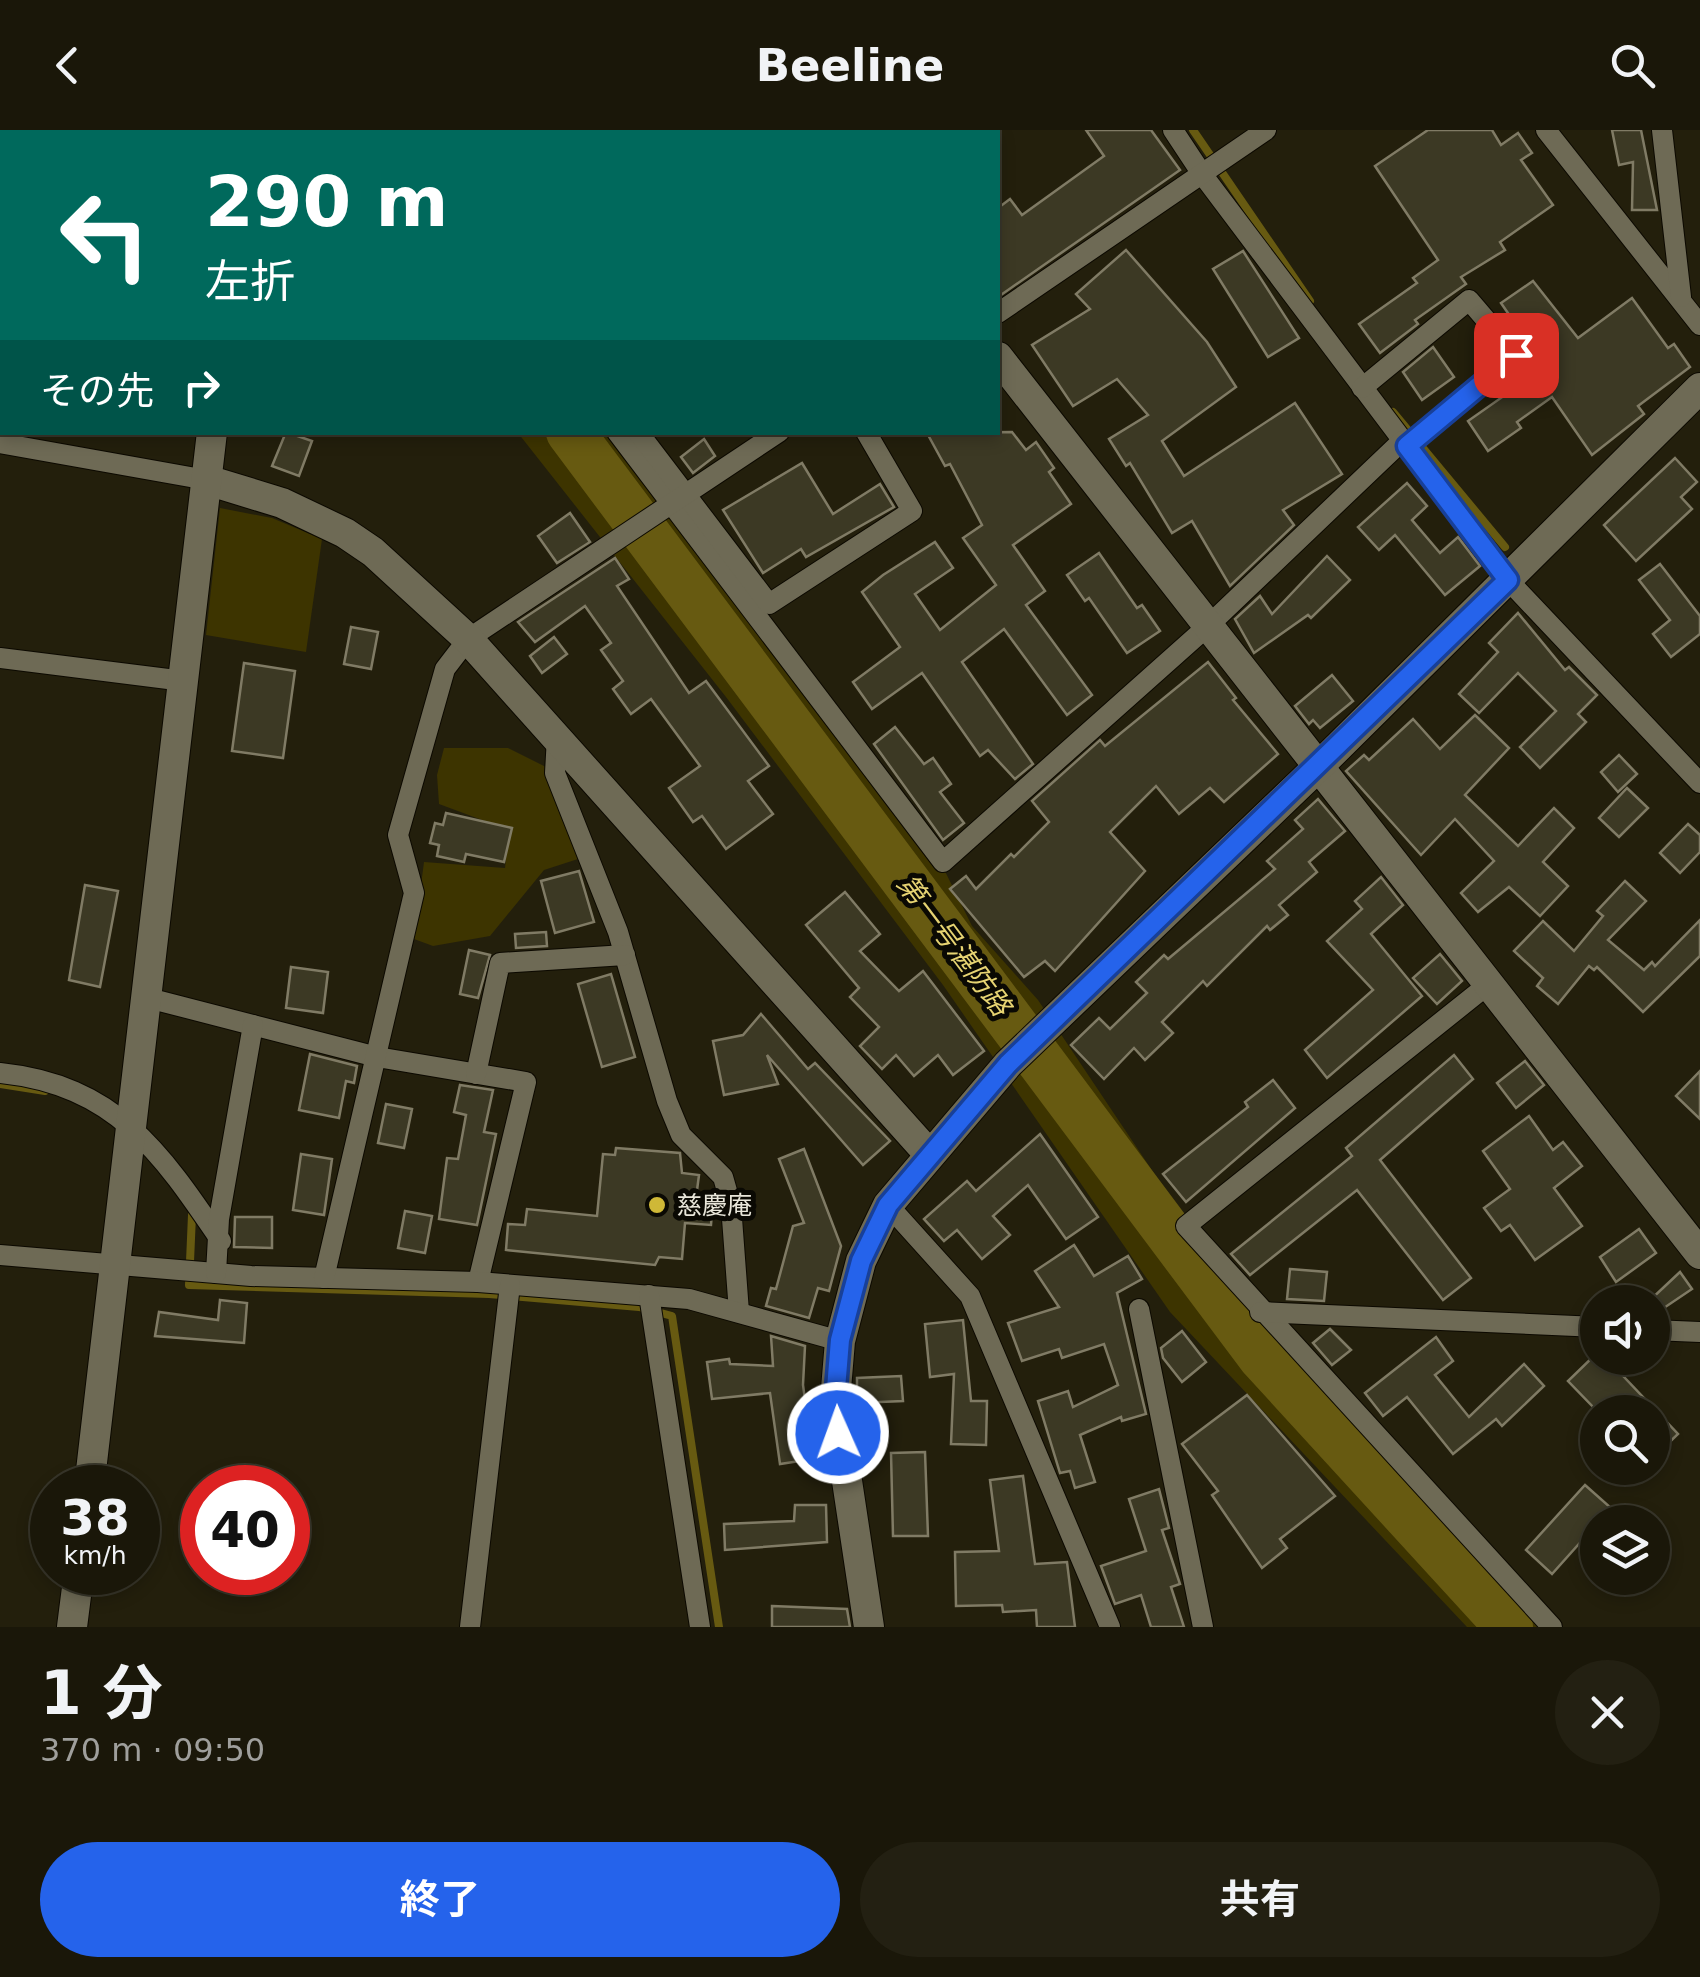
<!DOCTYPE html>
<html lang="ja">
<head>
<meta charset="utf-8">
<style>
  :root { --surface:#1a1709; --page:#232012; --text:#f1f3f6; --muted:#9f9f9c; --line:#38362a; --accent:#2563eb }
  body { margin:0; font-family:"DejaVu Sans","Noto Sans JP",sans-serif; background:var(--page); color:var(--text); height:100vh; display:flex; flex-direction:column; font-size:38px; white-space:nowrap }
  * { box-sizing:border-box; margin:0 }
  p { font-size:32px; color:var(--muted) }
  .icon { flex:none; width:55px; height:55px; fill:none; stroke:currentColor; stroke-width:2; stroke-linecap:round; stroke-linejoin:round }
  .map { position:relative; height:1497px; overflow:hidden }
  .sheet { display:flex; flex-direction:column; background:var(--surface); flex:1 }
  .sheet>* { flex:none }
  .hud { position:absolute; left:0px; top:0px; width:1000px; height:305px; box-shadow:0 5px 15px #0003,0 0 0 2px var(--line); background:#00695c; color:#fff; overflow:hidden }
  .controls { position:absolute; left:1580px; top:1155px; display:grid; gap:20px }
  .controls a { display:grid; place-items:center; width:90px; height:90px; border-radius:50%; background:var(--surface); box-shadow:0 5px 15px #0003,0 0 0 2px var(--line); font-size:50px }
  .speed { position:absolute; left:30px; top:1335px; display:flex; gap:20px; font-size:50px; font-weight:700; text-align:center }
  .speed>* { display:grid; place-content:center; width:130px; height:130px; border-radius:50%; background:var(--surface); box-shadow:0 5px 15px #0003,0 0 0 2px var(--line); line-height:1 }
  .speed small { font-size:25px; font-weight:400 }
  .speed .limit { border:15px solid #d22; background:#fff; color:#111 }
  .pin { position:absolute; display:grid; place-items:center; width:85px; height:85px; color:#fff; margin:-42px; border-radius:20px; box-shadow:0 5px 15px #0006 }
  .me { position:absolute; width:110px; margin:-55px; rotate:358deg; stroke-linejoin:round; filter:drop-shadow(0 0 8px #0008) }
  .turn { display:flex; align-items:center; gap:35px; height:210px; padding:0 40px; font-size:45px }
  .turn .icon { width:130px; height:130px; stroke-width:2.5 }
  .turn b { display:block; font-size:70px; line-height:85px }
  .then { display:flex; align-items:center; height:95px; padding:0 40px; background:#0003; gap:20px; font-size:38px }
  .round { display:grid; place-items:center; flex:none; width:105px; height:105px; border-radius:52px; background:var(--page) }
  .summary { display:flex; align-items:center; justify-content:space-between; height:170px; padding:0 40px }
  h1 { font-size:60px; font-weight:700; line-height:75px }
  .button { display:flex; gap:20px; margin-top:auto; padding:20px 40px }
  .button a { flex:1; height:115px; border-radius:60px; background:var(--accent); color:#fff; font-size:40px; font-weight:700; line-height:115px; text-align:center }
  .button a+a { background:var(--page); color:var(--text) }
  header { display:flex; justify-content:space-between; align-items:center; height:130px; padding:0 40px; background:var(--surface); font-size:45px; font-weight:700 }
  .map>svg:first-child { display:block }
  .green { fill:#3d3400 }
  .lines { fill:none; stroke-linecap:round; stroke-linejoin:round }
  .stream { stroke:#675a11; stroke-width:8 }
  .river { stroke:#675a11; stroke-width:48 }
  .building { fill:#3c3924; stroke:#807b65; stroke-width:2.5 }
  .street-casing { stroke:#0c0900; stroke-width:22 }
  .secondary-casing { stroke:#0c0900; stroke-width:32 }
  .street { stroke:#6e6a55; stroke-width:20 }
  .secondary { stroke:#6e6a55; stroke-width:30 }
  .route-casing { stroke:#184099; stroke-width:25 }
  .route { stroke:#2563eb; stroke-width:18 }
  .poi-dot { fill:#cfb837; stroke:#0a0903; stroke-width:4 }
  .labels { text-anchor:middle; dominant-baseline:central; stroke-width:10; stroke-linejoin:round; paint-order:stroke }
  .poi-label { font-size:25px; fill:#e8e6da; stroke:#0a0903; text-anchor:start }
  .water-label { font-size:28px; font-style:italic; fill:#e6d372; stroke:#0a0903 }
</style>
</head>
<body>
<header><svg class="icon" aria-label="back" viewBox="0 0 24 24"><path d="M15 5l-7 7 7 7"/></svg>Beeline<svg class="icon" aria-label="search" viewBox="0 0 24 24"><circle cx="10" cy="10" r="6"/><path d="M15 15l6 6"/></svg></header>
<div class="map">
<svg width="1700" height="1497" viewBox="0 0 1700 1497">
  <rect width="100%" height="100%" fill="#231f0c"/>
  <!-- green -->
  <g class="green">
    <polygon points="518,303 617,303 937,725 972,796 1038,870 1200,1112 1552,1497 1467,1497 1170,1182 943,855 726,567"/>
    <polygon points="220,378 272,388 322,409 306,522 206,505"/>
    <polygon points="444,618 508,618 546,637 575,707 578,729 544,740 490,806 433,816 414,809 424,732 505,738 509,700 439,674 437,645"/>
  </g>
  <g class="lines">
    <!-- stream -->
    <g class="stream">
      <polyline points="1193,0 1310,171"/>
      <polyline points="1393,282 1505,417"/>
      <polyline points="0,954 45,961"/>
      <polyline points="192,1085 189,1155 489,1164 639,1177 672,1186 719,1497"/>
    </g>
    <!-- river -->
    <g class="river">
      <polyline points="345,0 347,2"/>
      <polyline points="570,302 1261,1226 1509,1497"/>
    </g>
  </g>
  <!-- building -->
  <g class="building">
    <polygon points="1086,0 1151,0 1180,40 998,167 998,78 1010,69 1022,85 1104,26"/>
    <polygon points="1428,0 1492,0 1501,15 1518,3 1532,23 1521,30 1553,75 1500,112 1505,120 1461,147 1466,154 1415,190 1418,194 1380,223 1359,194 1417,153 1413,148 1438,130 1375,36"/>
    <polygon points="1612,0 1641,0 1657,80 1632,80 1633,32 1619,35"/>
    <polygon points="1126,120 1207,212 1236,257 1162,311 1184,346 1295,273 1342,344 1283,380 1294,395 1230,456 1192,391 1172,403 1130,333 1126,336 1109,309 1148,285 1117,249 1073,276 1032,215 1090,179 1076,164"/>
    <polygon points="1243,121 1299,208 1268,227 1213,139"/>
    <polygon points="1533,151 1578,208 1632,168 1668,218 1674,214 1690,237 1638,276 1644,284 1592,325 1552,267 1517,292 1521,298 1488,321 1468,291 1508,263 1504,257 1541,231 1501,173"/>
    <polygon points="1433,217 1454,247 1422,270 1403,242"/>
    <polygon points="286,302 312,311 299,346 272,336"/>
    <polygon points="1012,302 1026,320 1036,312 1054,338 1049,342 1071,374 1013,415 1045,461 1026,475 1092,565 1067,585 1004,499 962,532 1033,634 1015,649 988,620 980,626 922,543 872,579 853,552 900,517 862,462 883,445 935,412 953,438 915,464 940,500 996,455 963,408 982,395 950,334 945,336 927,303"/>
    <polygon points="704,309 715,326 693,343 681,327"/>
    <polygon points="1675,328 1697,352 1681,367 1692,379 1636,431 1604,395"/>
    <polygon points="802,333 833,384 880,354 894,377 806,427 801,419 763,443 723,380"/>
    <polygon points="1407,353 1427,376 1412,390 1440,423 1458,407 1480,436 1445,465 1395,405 1379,420 1358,397"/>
    <polygon points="570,383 590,412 557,433 538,406"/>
    <polygon points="1099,423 1137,478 1142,475 1160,501 1127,523 1089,468 1085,471 1067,445"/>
    <polygon points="1327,426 1350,450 1311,488 1308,485 1254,523 1235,489 1260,466 1272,484"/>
    <polygon points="615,428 629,449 617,456 689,563 706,551 769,636 748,651 773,684 726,719 702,686 693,692 669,658 700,636 651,569 631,584 613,559 623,551 601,520 611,513 585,476 535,512 518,492"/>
    <polygon points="1660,434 1700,486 1700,504 1671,527 1653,504 1670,490 1639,450"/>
    <polygon points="1518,483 1565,540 1569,537 1597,565 1578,584 1586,592 1540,638 1520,617 1556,581 1518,543 1479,583 1459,564 1498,522 1489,513"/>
    <polygon points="351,497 378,502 371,539 344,534"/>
    <polygon points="554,507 567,524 542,543 530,526"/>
    <polygon points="1208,532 1236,568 1233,570 1278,624 1224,672 1210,658 1179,684 1156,656 1110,702 1145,741 1055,841 1045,831 1024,847 950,759 966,746 976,759 1011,724 1014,727 1049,692 1032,671 1100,610 1105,616"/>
    <polygon points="244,533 295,541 283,628 232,621"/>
    <polygon points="1332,545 1353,571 1320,598 1313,590 1309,594 1295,576"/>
    <polygon points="1475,585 1509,618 1465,665 1518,716 1554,678 1574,698 1543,732 1568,756 1540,786 1509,757 1478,782 1461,763 1494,731 1455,689 1421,725 1346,641 1364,625 1369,630 1413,589 1440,619"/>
    <polygon points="895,597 924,634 933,628 951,654 940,662 964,693 943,710 874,614"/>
    <polygon points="1619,625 1637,644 1618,662 1601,642"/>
    <polygon points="1627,658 1648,678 1619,707 1599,688"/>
    <polygon points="1318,669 1345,701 1309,732 1317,742 1279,775 1288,785 1270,800 1267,796 1207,856 1203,851 1162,892 1173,903 1145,930 1134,918 1104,949 1071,915 1099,888 1110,899 1147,863 1136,852 1164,825 1168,829 1275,739 1267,731 1303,699 1295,690"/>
    <polygon points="446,683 512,698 504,732 466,724 464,732 437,726 439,715 430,713 435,693 443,695"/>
    <polygon points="1688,694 1700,705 1700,722 1680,743 1660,723"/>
    <polygon points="579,741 594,792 555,803 541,751"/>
    <polygon points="1381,747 1403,775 1371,804 1422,866 1327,948 1305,920 1373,860 1327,811 1362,779 1355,771"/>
    <polygon points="1625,751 1646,771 1608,810 1644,840 1652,832 1655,836 1700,790 1700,826 1643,882 1597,837 1594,840 1589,836 1558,874 1537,856 1543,848 1514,821 1543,791 1574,821 1603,786 1597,781"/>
    <polygon points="85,755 118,761 100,857 69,850"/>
    <polygon points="845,762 880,804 860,821 899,861 923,841 984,921 953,945 938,925 914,946 896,925 882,939 860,916 879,897 850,867 859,858 806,795"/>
    <polygon points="546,802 547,816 516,818 515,804"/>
    <polygon points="469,820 490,825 478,868 460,864"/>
    <polygon points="1440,824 1462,851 1437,874 1413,848"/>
    <polygon points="291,837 328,842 323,883 286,878"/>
    <polygon points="611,844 635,927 602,937 578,854"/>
    <polygon points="761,884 808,939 815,933 890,1011 863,1035 767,925 778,954 724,965 713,911 743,905"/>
    <polygon points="310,924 357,936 354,953 346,951 339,988 299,980"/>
    <polygon points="1454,925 1473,949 1380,1030 1471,1148 1443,1170 1357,1060 1250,1145 1231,1124 1352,1026 1346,1018"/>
    <polygon points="1525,931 1544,955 1516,978 1497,953"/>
    <polygon points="1700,941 1700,989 1676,966"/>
    <polygon points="1273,950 1295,978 1186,1072 1163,1044 1248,977 1245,972"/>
    <polygon points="460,955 493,960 484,1002 496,1004 477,1095 439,1089 447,1028 458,1029 466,985 454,982"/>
    <polygon points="386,974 412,979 404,1018 378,1013"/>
    <polygon points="1529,986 1553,1020 1563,1012 1582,1036 1554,1058 1582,1096 1535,1130 1510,1095 1501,1101 1484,1078 1510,1059 1483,1021"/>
    <polygon points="1040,1004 1098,1087 1066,1109 1028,1055 993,1086 1010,1105 982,1129 957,1100 944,1111 924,1089 967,1051 976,1061"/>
    <polygon points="616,1018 680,1023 682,1043 699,1045 696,1068 713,1070 711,1095 685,1093 682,1129 659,1127 655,1135 506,1120 508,1094 525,1095 527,1079 597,1086 603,1024 615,1025"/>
    <polygon points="804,1019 841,1116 829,1161 818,1158 809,1188 766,1176 771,1158 776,1159 793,1096 804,1093 779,1029"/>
    <polygon points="301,1024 332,1029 324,1085 293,1080"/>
    <polygon points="405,1081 432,1086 425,1123 398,1118"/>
    <polygon points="235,1087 272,1087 272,1118 234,1117"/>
    <polygon points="1639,1099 1656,1123 1616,1152 1600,1127"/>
    <polygon points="1074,1115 1094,1146 1128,1126 1142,1149 1117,1163 1146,1284 1122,1291 1121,1287 1080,1305 1095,1352 1075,1358 1070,1341 1060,1343 1038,1271 1068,1261 1073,1277 1118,1255 1104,1214 1062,1228 1059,1219 1022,1231 1008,1193 1059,1177 1035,1141"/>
    <polygon points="1290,1139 1327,1142 1324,1171 1287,1169"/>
    <polygon points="1680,1142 1692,1159 1652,1186 1652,1172 1648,1172"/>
    <polygon points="220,1170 247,1173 244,1213 155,1206 159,1182 218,1190"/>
    <polygon points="963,1190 971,1271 987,1271 986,1315 951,1314 954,1244 930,1247 925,1194"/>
    <polygon points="1330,1199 1351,1220 1332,1235 1313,1213"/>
    <polygon points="1182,1201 1206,1232 1182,1252 1163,1228 1161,1218"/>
    <polygon points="771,1206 805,1216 803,1255 813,1329 780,1334 770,1263 712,1269 707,1232 729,1229 730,1234 773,1236"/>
    <polygon points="1436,1207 1453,1231 1435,1245 1469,1287 1524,1234 1544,1256 1502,1296 1496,1289 1453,1324 1407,1267 1383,1286 1365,1263"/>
    <polygon points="1598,1222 1598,1228 1606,1228 1678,1304 1652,1329 1652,1282 1598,1282 1568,1251"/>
    <polygon points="901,1246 903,1271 857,1273 857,1248"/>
    <polygon points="1247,1265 1335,1366 1280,1409 1287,1418 1262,1438 1212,1365 1218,1361 1182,1314"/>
    <polygon points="925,1322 928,1406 893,1406 891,1323"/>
    <polygon points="1023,1346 1035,1434 1067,1432 1075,1497 1037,1497 1036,1480 1003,1482 1002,1475 956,1476 955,1422 999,1421 990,1350"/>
    <polygon points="1585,1355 1611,1378 1552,1444 1526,1420"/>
    <polygon points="1159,1359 1169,1398 1162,1400 1180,1454 1171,1457 1184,1497 1151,1497 1141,1465 1115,1474 1101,1436 1146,1421 1129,1369"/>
    <polygon points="795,1375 826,1375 827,1412 725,1420 724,1394 794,1391"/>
    <polygon points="772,1476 847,1479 850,1497 772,1497"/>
  </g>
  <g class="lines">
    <!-- street casing -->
    <g class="street-casing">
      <g id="street">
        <polyline points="396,0 398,2"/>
        <polyline points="1173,0 1202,44 1507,449 1700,653"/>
        <polyline points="1546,0 1700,195"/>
        <polyline points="1662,0 1681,167"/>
        <polyline points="86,2 87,0"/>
        <polyline points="0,139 2,140"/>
        <polyline points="998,183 1266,0"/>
        <polyline points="0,226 2,219"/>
        <polyline points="1362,258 1469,170 1516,225 1407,316"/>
        <polyline points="617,302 943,732 1209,495 1402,311"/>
        <polyline points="638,302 769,474 912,381 866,302"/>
        <polyline points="0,313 207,350"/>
        <polyline points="0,528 184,551"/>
        <polyline points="557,607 555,643 618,802 667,971 681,1005 723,1047 731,1075 739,1182"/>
        <polyline points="1490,853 1186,1096 1552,1497"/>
        <polyline points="148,868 377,927 526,952 478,1152"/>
        <path d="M0 943C115 955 160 1021 221 1111"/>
        <polyline points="476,944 500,833 625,825"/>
        <polyline points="888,1075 970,1166 1110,1497"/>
        <polyline points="0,1125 251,1146 478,1152 689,1169 840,1211"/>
        <polyline points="216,1143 219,1089 253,895"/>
        <polyline points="324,1148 414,763 398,705 445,539 468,509 779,302"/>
        <polyline points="649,1165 700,1497"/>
        <polyline points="1139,1179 1203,1497"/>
        <polyline points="1260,1182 1598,1197"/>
        <polyline points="1652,1200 1700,1202"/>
        <polyline points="470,1497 510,1155"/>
      </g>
    </g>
    <!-- secondary casing -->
    <g class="secondary-casing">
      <g id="secondary">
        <polyline points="819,0 821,2"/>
        <polyline points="269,2 269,0"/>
        <polyline points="998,227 1700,1124"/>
        <polyline points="207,350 282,373 345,403 373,422 468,509 929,1024"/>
        <polyline points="89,1358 212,302"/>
        <polyline points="72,1497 79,1442"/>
        <polyline points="869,1497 835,1271 840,1211 861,1131 888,1075 1008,934 1320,635 1700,258"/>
      </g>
    </g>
    <!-- street -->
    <use href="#street" class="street"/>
    <!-- secondary -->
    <use href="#secondary" class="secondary"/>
  </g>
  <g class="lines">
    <!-- route casing -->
    <g class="route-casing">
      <polyline id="route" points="838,1303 835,1271 840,1210 861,1131 888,1075 1008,934 1508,450 1407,316 1516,225"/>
    </g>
    <!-- route -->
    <use href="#route" class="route"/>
  </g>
  <!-- markers -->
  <circle class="poi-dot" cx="657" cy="1075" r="10"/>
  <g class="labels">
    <!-- poi labels -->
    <g class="poi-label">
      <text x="677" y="1075">慈慶庵</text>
    </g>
    <!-- water labels -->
    <g class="water-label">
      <text transform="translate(954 815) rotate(53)">第一号湛防路</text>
    </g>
  </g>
</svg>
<div class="controls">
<a><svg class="icon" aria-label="sound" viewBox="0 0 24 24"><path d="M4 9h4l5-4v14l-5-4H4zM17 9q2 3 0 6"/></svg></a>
<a><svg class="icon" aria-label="search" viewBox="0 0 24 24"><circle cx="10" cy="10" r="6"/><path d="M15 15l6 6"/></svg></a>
<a><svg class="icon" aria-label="layers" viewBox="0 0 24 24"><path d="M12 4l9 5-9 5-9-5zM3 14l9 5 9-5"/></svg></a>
</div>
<div class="speed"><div>38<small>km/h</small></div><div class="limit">40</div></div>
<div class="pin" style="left:1516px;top:225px;background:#d93025"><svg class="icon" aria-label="arrive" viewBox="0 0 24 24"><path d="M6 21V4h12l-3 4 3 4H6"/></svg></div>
<svg class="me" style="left:838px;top:1303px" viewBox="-20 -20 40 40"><circle r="17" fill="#2563eb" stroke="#fff" stroke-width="3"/><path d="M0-11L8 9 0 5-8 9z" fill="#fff"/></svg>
<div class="hud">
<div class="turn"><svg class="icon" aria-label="left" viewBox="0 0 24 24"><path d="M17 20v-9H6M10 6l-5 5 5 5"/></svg><div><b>290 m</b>左折</div></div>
<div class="then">その先<svg class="icon" aria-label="right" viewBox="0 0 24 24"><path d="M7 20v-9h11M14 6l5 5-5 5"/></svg></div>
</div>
</div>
<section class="sheet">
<div class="summary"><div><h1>1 分</h1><p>370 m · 09:50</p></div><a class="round"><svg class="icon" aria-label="close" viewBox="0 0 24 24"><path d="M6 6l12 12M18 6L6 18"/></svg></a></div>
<div class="button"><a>終了</a><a>共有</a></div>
</section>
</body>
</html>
